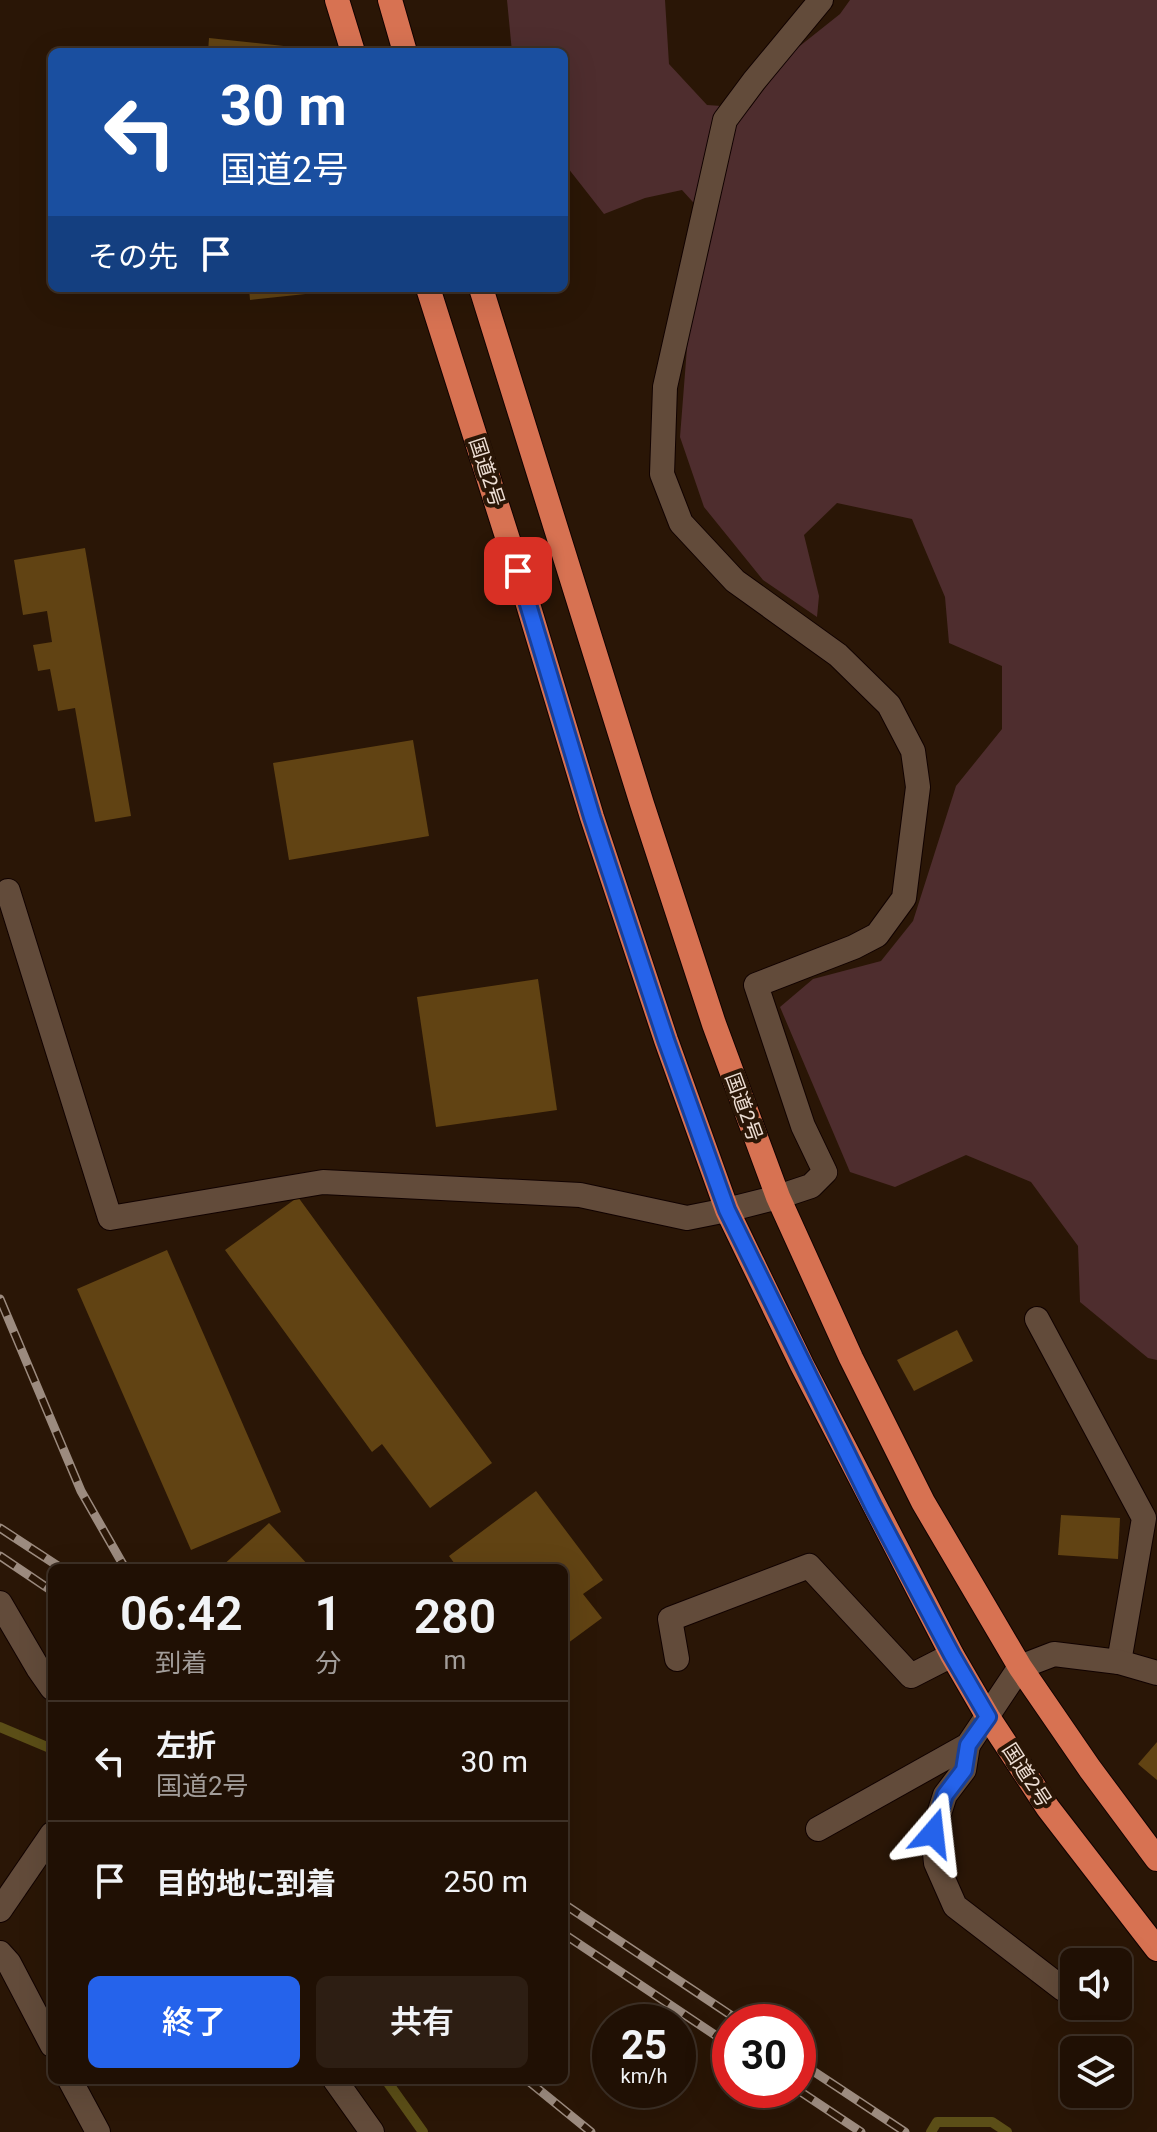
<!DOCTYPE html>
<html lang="ja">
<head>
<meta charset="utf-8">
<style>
  :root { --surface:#201004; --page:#2d1e13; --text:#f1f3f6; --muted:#a29d9a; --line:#3d3026; --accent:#2563eb }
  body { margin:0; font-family:Roboto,"Noto Sans JP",sans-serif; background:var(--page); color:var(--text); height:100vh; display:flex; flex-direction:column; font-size:30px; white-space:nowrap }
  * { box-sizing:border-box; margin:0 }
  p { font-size:26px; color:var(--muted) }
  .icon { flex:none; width:44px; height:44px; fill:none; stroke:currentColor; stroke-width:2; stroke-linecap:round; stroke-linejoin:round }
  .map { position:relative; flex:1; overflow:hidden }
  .side { position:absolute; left:48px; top:1564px; width:520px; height:520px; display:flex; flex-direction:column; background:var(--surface); border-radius:12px; box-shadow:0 8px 32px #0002,0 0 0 2px var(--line) }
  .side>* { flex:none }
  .hud { position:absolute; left:48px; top:48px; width:520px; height:244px; border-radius:12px; box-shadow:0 8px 32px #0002,0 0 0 2px var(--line); background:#1a4fa0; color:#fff; overflow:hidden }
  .tools { position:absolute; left:1060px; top:1948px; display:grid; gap:16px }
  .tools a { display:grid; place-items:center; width:72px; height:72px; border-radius:12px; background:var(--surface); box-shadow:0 8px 32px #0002,0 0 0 2px var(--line); font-size:40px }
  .speed { position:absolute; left:592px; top:2004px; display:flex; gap:16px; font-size:40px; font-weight:700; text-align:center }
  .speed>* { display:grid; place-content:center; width:104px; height:104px; border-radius:50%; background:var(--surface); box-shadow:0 8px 32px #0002,0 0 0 2px var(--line); line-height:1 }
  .speed small { font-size:20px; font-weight:400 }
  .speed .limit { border:12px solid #d22; background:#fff; color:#111 }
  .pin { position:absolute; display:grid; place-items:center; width:68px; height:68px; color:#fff; margin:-34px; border-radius:16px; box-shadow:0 4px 12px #0006 }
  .me { position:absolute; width:88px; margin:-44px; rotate:17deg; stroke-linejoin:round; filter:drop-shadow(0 0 6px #0008) }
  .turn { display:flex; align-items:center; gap:28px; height:168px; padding:0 40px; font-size:36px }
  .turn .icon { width:104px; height:104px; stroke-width:2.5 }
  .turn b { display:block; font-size:56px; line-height:68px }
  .then { display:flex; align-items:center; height:76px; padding:0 40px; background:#0003; gap:16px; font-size:30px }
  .eta { display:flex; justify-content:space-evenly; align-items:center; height:136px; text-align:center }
  .eta b { font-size:48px; font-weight:600; line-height:56px }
  .button { display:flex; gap:16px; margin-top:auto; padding:16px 40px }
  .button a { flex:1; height:92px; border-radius:12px; background:var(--accent); color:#fff; font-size:32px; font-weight:600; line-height:92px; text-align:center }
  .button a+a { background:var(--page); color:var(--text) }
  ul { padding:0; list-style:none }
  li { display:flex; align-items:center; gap:24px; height:120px; padding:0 40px; border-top:2px solid var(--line) }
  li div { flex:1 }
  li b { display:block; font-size:30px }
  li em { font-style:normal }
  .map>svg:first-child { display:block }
  .green { fill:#4e2d2e }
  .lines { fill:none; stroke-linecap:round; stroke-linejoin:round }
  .stream { stroke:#5b4e17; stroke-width:10 }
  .building { fill:#614313 }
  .minor-casing { stroke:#110200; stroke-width:26 }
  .tertiary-casing { stroke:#110200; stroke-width:26 }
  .trunk-casing { stroke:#110200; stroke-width:26 }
  .minor { stroke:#624b3a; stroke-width:24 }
  .tertiary { stroke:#624b3a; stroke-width:24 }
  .trunk { stroke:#d77252; stroke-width:24 }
  .rail-casing { stroke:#9c8b7f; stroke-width:9 }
  .rail { stroke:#2a1606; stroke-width:6; stroke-dasharray:18; stroke-linecap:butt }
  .route-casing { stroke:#184099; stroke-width:20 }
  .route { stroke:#2563eb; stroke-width:14 }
  .labels { text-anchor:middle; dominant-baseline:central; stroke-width:8; stroke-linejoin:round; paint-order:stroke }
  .street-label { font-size:20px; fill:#eedfd5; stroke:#2a1606 }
</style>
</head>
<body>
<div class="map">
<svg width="1157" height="2132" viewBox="0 0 1157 2132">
  <rect width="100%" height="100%" fill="#2a1606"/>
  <!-- green -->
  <polygon class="green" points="507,0 665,0 669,64 707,105 750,108 791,53 840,14 850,0 1157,0 1157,1360 1148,1358 1080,1302 1078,1246 1031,1182 966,1155 895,1187 850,1172 780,1007 813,979 881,961 913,921 956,786 1002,729 1002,666 949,643 945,597 912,519 837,503 804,535 819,596 817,617 763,580 704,507 680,437 689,322 712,223 682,190 645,198 604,214 564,163 564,52 512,52"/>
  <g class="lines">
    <!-- stream -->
    <g class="stream">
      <polyline points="0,1727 52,1749"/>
      <polyline points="386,2080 423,2132"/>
      <polyline points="931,2132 937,2122 992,2122 1007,2132"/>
    </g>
  </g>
  <!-- building -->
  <g class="building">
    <polygon points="209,38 302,48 301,52 208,52"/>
    <polygon points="249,288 343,288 343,290 250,300"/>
    <polygon points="85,548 131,816 95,822 75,708 58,711 50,669 38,671 33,645 52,642 47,611 23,615 14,560"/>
    <polygon points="413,740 429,836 289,860 273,763"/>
    <polygon points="538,979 557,1110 436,1127 417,997"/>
    <polygon points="298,1197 492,1463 430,1508 382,1444 372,1452 225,1250"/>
    <polygon points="167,1250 281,1512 191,1550 77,1289"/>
    <polygon points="957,1330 973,1361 914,1391 897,1360"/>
    <polygon points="536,1491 603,1580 583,1594 602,1618 564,1646 564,1568 458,1568 449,1556"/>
    <polygon points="1061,1515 1120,1518 1118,1559 1058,1555"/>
    <polygon points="269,1523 311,1568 220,1568"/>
    <polygon points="1157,1742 1157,1780 1138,1764"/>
  </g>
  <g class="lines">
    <!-- minor casing -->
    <g class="minor-casing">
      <g id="minor">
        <polyline points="8,891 110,1218 323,1182 580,1195 687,1218 727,1210 778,1197 811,1186 825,1172 803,1126 756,985 854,947 877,935 904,898 918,787 913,751 889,705 838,655 735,581 681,523 662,474 665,387 725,120 754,81 821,0"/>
        <polyline points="1037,1319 1144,1518 1119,1662"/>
        <polyline points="677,1659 670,1619 809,1566 911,1676 952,1655"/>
        <polyline points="968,1745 964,1770 945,1795 933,1833 936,1863 955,1906 1063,1989"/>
        <polyline points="818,1829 968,1745 1020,1667 1054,1654 1119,1662 1157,1673"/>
        <polyline points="0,1910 52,1834"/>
        <polyline points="0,1953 9,1963 52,2045"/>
        <polyline points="70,2080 98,2132"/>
      </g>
    </g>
    <!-- tertiary casing -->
    <g class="tertiary-casing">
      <g id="tertiary">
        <polyline points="0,1603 38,1668 52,1688"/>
        <polyline points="335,2080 372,2132"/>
      </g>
    </g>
    <!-- trunk casing -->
    <g class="trunk-casing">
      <g id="trunk">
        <polyline points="337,0 353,52"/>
        <polyline points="390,0 405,52"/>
        <polyline points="428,288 518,571 592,817 666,1040 727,1210 802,1365 952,1655 988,1717 1048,1808 1157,1949"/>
        <polyline points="481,288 642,804 714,1024 778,1197 851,1358 923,1502 1020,1667 1090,1769 1157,1859"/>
      </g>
    </g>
    <!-- minor -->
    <use href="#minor" class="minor"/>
    <!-- tertiary -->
    <use href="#tertiary" class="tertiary"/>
    <!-- trunk -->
    <use href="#trunk" class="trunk"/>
    <!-- rail casing -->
    <g class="rail-casing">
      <g id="rail">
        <polyline points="0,1299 81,1491 125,1568"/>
        <polyline points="0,1528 61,1568"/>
        <polyline points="0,1556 52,1591"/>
        <polyline points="564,1904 741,2022"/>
        <polyline points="564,1934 730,2045"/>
        <polyline points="798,2061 905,2132"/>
        <polyline points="527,2080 591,2132"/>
        <polyline points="798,2090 861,2132"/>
      </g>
    </g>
    <!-- rail -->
    <use href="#rail" class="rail"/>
  </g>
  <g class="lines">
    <!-- route casing -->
    <g class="route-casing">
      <polyline id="route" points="518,571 592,817 666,1040 727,1210 873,1506 952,1655 988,1717 968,1745 964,1770 945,1795 933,1833"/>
    </g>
    <!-- route -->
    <use href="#route" class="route"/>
  </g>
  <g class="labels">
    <!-- street labels -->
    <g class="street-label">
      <text transform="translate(487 472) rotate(72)">国道2号</text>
      <text transform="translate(744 1107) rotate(70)">国道2号</text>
      <text transform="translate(1027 1775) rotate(57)">国道2号</text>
    </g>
  </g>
</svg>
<div class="tools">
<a><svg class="icon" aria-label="sound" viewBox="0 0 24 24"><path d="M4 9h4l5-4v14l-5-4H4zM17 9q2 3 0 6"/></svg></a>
<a><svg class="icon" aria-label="layers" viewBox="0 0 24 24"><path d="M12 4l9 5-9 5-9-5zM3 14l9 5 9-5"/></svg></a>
</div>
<div class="speed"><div>25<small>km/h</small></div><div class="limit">30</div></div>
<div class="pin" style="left:518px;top:571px;background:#d93025"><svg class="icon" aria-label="arrive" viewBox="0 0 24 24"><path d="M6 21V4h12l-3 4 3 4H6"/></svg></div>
<svg class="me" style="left:933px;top:1833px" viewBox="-20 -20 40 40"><path d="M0-17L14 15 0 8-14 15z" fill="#2563eb" stroke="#fff" stroke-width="4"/></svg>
<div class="hud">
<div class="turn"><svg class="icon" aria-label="left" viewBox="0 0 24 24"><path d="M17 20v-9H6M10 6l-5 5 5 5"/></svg><div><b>30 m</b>国道2号</div></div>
<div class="then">その先<svg class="icon" aria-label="arrive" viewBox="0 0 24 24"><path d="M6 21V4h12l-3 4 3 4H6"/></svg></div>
</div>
<section class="side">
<div class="eta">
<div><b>06:42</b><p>到着</p></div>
<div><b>1</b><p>分</p></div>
<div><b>280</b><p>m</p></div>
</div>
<ul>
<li><svg class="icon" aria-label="left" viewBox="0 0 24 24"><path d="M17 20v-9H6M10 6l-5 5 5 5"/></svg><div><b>左折</b><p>国道2号</p></div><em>30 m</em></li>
<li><svg class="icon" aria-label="arrive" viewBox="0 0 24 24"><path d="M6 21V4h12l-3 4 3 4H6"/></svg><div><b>目的地に到着</b></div><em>250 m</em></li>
</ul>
<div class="button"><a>終了</a><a>共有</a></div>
</section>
</div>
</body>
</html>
